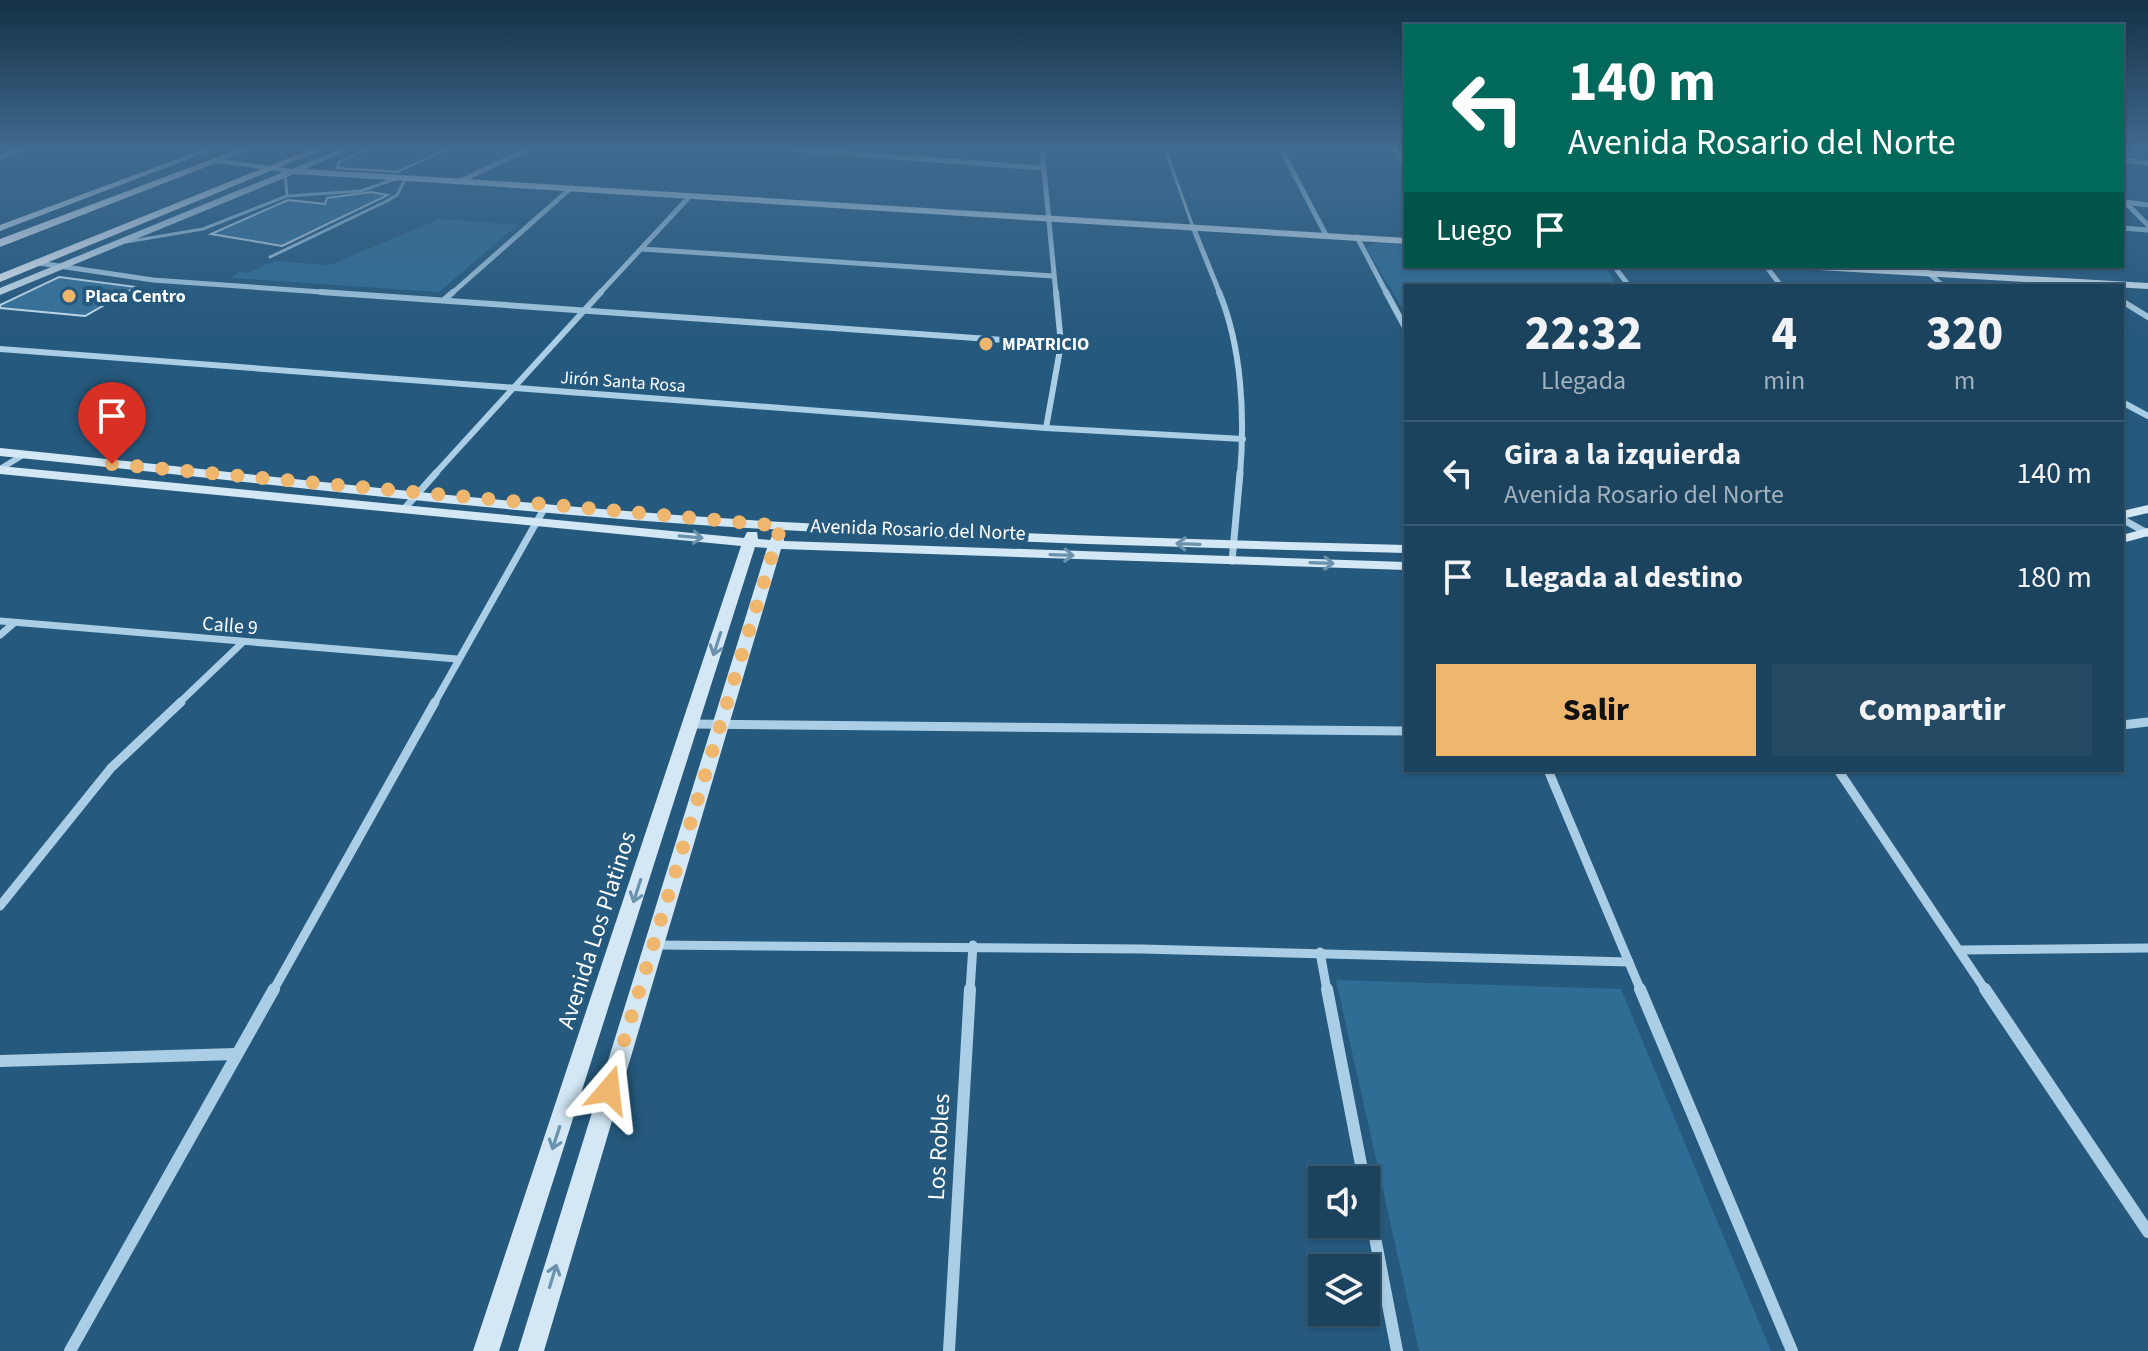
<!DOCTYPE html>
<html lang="es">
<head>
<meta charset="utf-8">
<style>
  :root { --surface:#1c435e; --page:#254a64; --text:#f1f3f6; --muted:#a0b0bc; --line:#3a5c73; --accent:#efb66e }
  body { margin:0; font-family:"Source Sans 3",sans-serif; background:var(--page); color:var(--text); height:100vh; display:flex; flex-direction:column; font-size:30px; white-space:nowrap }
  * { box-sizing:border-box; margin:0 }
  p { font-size:26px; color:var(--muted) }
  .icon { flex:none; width:44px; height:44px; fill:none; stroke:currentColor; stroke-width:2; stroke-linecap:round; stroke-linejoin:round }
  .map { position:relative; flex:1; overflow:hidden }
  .panel { position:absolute; left:1404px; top:284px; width:720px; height:488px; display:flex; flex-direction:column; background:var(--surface); border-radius:0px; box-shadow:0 2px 6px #0004,0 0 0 2px var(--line) }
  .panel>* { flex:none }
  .hud { position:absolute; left:1404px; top:24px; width:720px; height:244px; border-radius:0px; box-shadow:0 2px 6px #0004,0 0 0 2px var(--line); background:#00695c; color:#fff; overflow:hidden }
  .tools { position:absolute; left:1308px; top:1166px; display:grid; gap:16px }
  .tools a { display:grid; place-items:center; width:72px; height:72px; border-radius:0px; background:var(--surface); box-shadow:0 2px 6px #0004,0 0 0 2px var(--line); font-size:40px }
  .pin { position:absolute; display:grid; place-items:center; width:68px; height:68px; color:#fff; margin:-82px -34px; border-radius:50% 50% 50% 0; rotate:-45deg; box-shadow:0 0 8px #0007 }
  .pin .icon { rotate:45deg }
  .me { position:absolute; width:88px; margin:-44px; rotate:17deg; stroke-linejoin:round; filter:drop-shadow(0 0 6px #0008) }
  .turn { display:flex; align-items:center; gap:28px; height:168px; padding:0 32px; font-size:36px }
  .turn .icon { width:104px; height:104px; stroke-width:2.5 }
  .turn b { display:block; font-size:56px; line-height:68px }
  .then { display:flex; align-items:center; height:76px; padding:0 32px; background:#0003; gap:16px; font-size:30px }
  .eta { display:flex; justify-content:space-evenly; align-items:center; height:136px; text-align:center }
  .eta b { font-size:48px; font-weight:800; line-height:56px }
  .action { display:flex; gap:16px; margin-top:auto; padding:16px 32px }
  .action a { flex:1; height:92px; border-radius:0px; background:var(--accent); color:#111; font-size:32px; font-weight:800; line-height:92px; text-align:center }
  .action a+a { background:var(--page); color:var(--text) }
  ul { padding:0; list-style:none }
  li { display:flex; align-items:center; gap:24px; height:104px; padding:0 32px; border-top:2px solid var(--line) }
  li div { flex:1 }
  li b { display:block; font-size:30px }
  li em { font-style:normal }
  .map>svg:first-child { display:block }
  .green { fill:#2f6d95 }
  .building { fill:#35729a; stroke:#cde5f4; stroke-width:2 }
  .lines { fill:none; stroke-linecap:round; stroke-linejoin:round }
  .lane { stroke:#aacee5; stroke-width:3 }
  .street-far4 { stroke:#aacee5; stroke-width:5 }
  .street-far3 { stroke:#aacee5; stroke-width:6 }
  .street-far2 { stroke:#aacee5; stroke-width:7 }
  .street-far1 { stroke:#aacee5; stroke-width:9 }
  .street { stroke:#aacee5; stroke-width:12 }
  .secondary { fill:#d3e7f5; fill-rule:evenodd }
  .primary { fill:#eaf4fd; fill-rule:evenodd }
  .oneway { stroke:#6b92ad }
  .route { stroke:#efb66e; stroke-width:14; stroke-dasharray:0 25.2 }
  .poi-dot { fill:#efb66e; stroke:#25597d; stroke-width:3 }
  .labels { text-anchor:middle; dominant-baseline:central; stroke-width:8; stroke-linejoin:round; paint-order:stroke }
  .far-poi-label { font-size:18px; font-weight:bold; fill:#fff; stroke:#25597d; text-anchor:start }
  .far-street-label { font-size:18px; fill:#fff; stroke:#25597d }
  .street-label { font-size:20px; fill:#fff; stroke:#25597d }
  .near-street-label { font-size:24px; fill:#fff; stroke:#25597d }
</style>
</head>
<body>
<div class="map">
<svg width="2148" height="1351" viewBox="0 0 2148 1351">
  <rect width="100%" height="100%" fill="#25597d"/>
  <!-- green -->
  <g class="green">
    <polygon points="439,219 517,225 439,292 232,278 239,271 247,273 274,261 330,265"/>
    <polygon points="1375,243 1406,245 1406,266 1606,266 1617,286 1406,286 1406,314 1366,248"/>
    <polygon points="1336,980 1621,989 1771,1351 1419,1351"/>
  </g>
  <!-- building -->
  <g class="building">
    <polygon points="368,149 449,149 397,172 337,168 339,162"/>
    <polygon points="371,192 388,195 282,246 211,234 288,200 325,204 327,198"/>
    <polygon points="59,277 136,287 85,316 0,308 0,305"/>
  </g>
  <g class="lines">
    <!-- lane -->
    <g class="lane">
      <polyline points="1165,149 1193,227"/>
      <polyline points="285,173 287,196"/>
      <polyline points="126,242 203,229 287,196 361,191 398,178"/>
      <polyline points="270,257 387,201 397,195 406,178"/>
    </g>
    <!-- street-far4 -->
    <g class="street-far4">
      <polyline points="791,149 1041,168"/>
      <polyline points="1042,149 1056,294"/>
      <polyline points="1281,149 1326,235"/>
      <polyline points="1394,149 1406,165"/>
      <polyline points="0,157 24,149"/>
      <polyline points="2122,160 2148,163"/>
      <polyline points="460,181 528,149"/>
      <polyline points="2125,202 2148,225"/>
      <polyline points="2125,202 2148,205"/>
      <polyline points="1193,227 1220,294"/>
      <polyline points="2122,228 2148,230"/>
      <polyline points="1357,237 1387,294"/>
      <polyline points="642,249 1053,276"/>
      <polyline points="39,263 153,280 350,294"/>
      <polyline points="1614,266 1629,286"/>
      <polyline points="1766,266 1781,286"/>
      <polyline points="1921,266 1943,286"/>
      <polyline points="451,294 571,188"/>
      <polyline points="599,294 690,196"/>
    </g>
    <!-- street-far3 -->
    <g class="street-far3">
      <polyline points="321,292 1061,344"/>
      <path d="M1219 292C1242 347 1245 417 1240 475"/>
      <polyline points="1386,292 1406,329"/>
      <polyline points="445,299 453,292"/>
      <polyline points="2122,301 2148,317"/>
      <polyline points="0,349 1046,428 1243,439"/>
      <polyline points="2122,402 2148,416"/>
      <polyline points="1046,428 1061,344 1056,292"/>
      <polyline points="0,469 23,455"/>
      <polyline points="434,475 601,292"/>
    </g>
    <!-- street-far2 -->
    <g class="street-far2">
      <polyline points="404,509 436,473"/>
      <polyline points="2122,519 2147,533"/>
      <polyline points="1232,561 1240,473"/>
      <polyline points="0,621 457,659"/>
      <polyline points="0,635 14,623"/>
      <polyline points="178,704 242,643"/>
      <polyline points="434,704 545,507"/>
    </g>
    <!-- street-far1 -->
    <g class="street-far1">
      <polyline points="692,724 1406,731"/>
      <polyline points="2122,725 2148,722"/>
      <polyline points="1548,770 1641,991"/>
      <polyline points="1838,770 1986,991"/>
      <polyline points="0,906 111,768 181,702"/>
      <polyline points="654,945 1142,949 1629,962"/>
      <polyline points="1959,950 2148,948"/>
      <polyline points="1320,952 1327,991"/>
      <polyline points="273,991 435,702"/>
      <polyline points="970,991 973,945"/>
    </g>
    <!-- street -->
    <g class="street">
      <polyline points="1327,989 1364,1180"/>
      <polyline points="1640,989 1792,1351"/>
      <polyline points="1985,989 2148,1232"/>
      <polyline points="0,1061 236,1054"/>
      <polyline points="1366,1191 1397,1351"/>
      <polyline points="70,1351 274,989"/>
      <polyline points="949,1351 970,989"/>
    </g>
    <!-- secondary -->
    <g class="secondary">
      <polygon points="204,149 215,149 0,231 0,225"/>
      <polygon points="341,149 351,149 305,169 1406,238 1406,244 294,174 0,295 0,288 283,172 217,163 213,160 214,158 292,169"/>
      <polygon points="1796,266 1853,266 2148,283 2148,289 1801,269"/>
      <path d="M0 448C260 474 521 507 783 522 990 533 1198 540 1406 545V553C1198 548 990 542 783 530 521 516 260 482 0 456Z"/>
      <polygon points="0,466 744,538 747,532 757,532 758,539 770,540 773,534 783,534 784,541 1406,562 1406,570 781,549 544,1351 518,1351 767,548 755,547 499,1351 473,1351 741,546 0,474"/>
      <polygon points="2148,505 2148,513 2122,519 2122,511"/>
      <polygon points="2148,528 2148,536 2122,543 2122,535"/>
    </g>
    <!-- primary -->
    <g class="primary">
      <polygon points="239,149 252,149 0,247 0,239"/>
      <polygon points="311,149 324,149 0,282 0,274"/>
    </g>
  </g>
  <!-- one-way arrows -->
  <defs><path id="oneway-shaft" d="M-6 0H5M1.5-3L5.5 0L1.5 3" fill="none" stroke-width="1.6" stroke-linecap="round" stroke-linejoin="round" transform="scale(2)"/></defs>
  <g class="oneway">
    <use href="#oneway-shaft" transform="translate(691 537) rotate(5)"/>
    <use href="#oneway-shaft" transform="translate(1188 544) rotate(-178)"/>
    <use href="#oneway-shaft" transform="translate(1062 555) rotate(2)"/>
    <use href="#oneway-shaft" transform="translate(1322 563) rotate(2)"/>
    <use href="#oneway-shaft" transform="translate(717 644) rotate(108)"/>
    <use href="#oneway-shaft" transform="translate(637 891) rotate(108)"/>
    <use href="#oneway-shaft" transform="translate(556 1138) rotate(108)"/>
    <use href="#oneway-shaft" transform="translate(553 1276) rotate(-73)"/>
  </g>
  <!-- sky -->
  <linearGradient id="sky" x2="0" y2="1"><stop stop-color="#143145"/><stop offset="0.44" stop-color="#406a8f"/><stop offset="1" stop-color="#406a8f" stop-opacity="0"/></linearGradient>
  <rect width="2148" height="338" fill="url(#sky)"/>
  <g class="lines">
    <!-- route -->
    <polyline class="route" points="112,464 781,526 609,1090"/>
  </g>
  <!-- markers -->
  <g class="poi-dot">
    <circle cx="69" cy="296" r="8"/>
    <circle cx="986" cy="344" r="8"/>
  </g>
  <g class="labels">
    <!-- far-poi labels -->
    <g class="far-poi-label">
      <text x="85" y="296">Placa Centro</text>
      <text x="1002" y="344">MPATRICIO</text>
    </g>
    <!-- far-street labels -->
    <g class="far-street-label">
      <text transform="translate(623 382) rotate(4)">Jirón Santa Rosa</text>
    </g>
    <!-- street labels -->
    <g class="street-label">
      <text transform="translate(918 530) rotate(2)">Avenida Rosario del Norte</text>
      <text transform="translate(230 626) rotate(5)">Calle 9</text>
    </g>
    <!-- near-street labels -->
    <g class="near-street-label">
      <text transform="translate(597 930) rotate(-72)">Avenida Los Platinos</text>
      <text transform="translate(939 1147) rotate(-87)">Los Robles</text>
    </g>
  </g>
</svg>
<div class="tools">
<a><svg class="icon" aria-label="sound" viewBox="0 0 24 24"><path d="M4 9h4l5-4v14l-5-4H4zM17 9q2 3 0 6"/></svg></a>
<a><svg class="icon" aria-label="layers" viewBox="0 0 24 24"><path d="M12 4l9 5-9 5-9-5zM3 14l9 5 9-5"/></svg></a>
</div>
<div class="pin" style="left:112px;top:464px;background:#d93025"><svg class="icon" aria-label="arrive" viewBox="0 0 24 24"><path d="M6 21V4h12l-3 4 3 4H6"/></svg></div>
<svg class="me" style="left:609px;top:1090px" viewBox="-20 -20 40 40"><path d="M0-17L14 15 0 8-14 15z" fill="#efb66e" stroke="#fff" stroke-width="4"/></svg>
<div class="hud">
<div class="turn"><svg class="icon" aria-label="left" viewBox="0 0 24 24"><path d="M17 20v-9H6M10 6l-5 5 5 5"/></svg><div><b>140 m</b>Avenida Rosario del Norte</div></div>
<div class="then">Luego<svg class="icon" aria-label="arrive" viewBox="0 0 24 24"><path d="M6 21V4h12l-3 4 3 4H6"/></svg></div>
</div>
<section class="panel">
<div class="eta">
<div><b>22:32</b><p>Llegada</p></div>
<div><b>4</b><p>min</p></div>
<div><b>320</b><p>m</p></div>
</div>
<ul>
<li><svg class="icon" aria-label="left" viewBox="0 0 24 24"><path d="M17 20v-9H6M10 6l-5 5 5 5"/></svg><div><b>Gira a la izquierda</b><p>Avenida Rosario del Norte</p></div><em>140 m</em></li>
<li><svg class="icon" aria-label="arrive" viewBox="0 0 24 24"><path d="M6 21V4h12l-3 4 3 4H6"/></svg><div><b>Llegada al destino</b></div><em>180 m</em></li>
</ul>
<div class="action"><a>Salir</a><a>Compartir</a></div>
</section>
</div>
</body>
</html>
